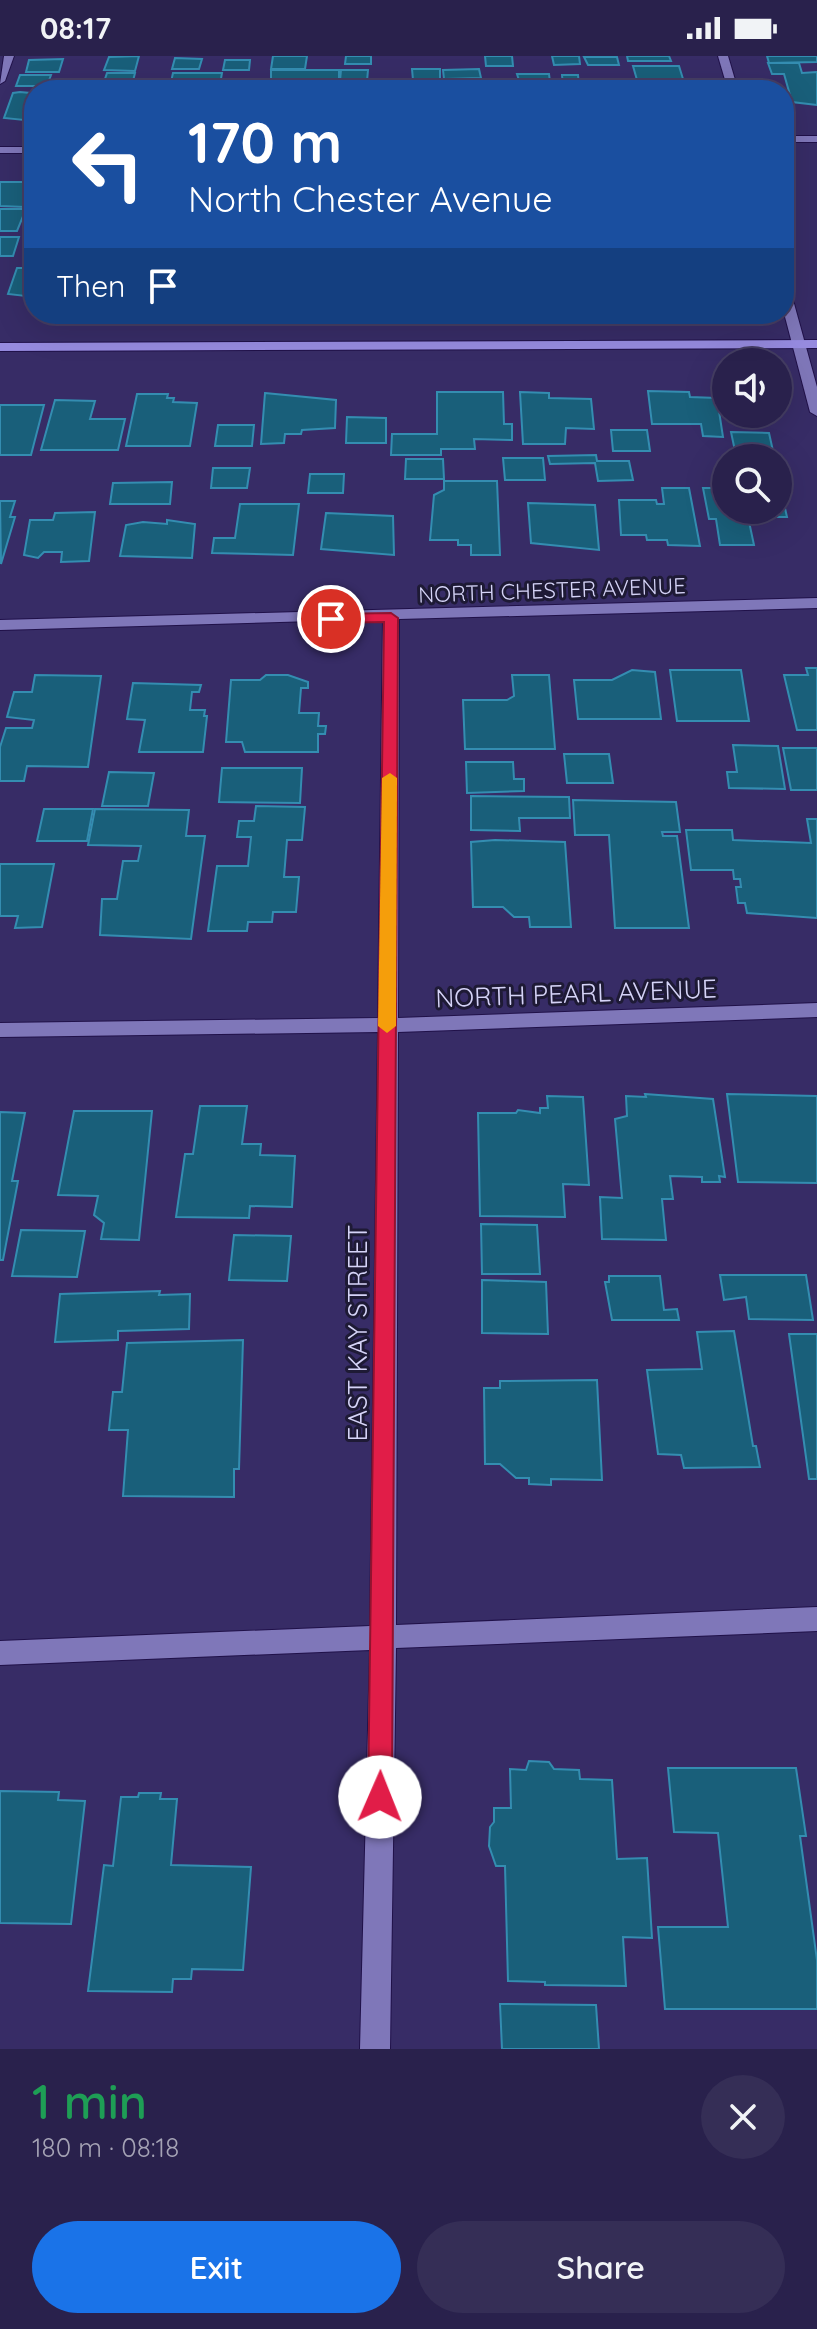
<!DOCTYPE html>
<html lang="en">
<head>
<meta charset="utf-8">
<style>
  :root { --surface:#29214c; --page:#352e56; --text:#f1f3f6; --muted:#a5a3b5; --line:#453e64; --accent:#1a73e8 }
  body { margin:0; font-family:Quicksand,sans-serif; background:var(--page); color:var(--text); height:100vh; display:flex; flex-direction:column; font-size:30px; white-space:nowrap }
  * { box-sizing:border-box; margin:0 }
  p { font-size:26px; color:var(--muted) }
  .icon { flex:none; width:44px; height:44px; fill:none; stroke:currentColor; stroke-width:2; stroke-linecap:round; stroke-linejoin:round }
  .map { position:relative; height:1993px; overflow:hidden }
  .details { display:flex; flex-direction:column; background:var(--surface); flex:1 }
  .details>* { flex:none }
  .hud { position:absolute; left:24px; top:24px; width:770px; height:244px; border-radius:32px; box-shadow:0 8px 32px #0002,0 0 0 2px var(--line); background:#1a4fa0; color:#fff; overflow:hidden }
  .fabs { position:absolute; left:712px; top:292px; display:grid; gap:16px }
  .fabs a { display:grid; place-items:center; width:80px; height:80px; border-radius:50%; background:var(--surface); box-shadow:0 8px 32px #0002,0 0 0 2px var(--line); font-size:40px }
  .pin { position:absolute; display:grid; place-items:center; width:68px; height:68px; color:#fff; margin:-34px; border:4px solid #fff; border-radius:50%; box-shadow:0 2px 8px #0007 }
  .me { position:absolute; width:88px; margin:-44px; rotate:1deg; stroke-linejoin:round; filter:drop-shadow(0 0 6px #0008) }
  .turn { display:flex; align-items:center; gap:28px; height:168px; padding:0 32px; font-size:36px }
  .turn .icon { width:104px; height:104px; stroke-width:2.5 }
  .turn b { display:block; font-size:56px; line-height:68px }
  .then { display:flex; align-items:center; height:76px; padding:0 32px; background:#0003; gap:16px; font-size:30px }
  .round { display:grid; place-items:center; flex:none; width:84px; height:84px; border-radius:42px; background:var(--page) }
  .head { display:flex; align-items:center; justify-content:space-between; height:136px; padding:0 32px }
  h1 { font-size:48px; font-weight:600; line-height:60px; color:#1e9e55 }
  .cta { display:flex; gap:16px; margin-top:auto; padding:16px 32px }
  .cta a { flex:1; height:92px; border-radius:48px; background:var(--accent); color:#fff; font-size:32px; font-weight:600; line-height:92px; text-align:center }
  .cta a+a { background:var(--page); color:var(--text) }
  .status { display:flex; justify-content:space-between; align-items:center; height:56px; padding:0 40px; background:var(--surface); direction:ltr }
  .status svg { height:22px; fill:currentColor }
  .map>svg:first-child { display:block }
  .building { fill:#195f7a; stroke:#348db1; stroke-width:2 }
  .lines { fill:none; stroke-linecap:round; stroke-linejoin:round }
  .minor-casing { stroke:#201149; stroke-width:2 }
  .major-casing { stroke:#201149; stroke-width:2 }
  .minor { fill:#7f77b9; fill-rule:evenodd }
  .major { fill:#968bdf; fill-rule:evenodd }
  .route { fill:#e11d48; stroke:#92132f; stroke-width:2 }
  .slow { fill:#f59e0b }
  .labels { text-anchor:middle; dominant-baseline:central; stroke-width:6; stroke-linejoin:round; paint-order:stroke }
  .far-street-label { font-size:22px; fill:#d5d3f7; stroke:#1e1a35 }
  .street-label { font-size:26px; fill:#d5d3f7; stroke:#1e1a35 }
</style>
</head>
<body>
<div class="status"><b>08:17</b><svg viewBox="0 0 49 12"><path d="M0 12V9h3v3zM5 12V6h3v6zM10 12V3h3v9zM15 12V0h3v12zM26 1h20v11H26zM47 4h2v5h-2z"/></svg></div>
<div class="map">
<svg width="817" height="1993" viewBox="0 0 817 1993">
  <rect width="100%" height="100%" fill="#372c66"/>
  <!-- building -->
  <g class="building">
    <polygon points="139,0 135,15 104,14 109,1"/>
    <polygon points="273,0 307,0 305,13 271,13"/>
    <polygon points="346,0 371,0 371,8 345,8"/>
    <polygon points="485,0 512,0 513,10 486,10"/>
    <polygon points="552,0 579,0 580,8 554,9"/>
    <polygon points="627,0 669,0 671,5 628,5"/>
    <polygon points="767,0 817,0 817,6 769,7"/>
    <polygon points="584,1 617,1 619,9 588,9"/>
    <polygon points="175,2 202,3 199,13 172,13"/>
    <polygon points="63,3 59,16 26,16 29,4"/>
    <polygon points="225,4 250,4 249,14 223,14"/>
    <polygon points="768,7 799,7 802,17 817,16 817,49 792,46 784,18 772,18"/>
    <polygon points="633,10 679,10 683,23 637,24"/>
    <polygon points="412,13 440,13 440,24 413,24"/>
    <polygon points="479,13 481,22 444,23 443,14"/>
    <polygon points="271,14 339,14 339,25 271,26"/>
    <polygon points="341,14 368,14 367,25 340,25"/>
    <polygon points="107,17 135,17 132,29 103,29"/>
    <polygon points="173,17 222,17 219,34 197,34 198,28 178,28 177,34 139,34 141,26 171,26"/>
    <polygon points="517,18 549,18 551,34 522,34"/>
    <polygon points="20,19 51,19 47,30 16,30"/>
    <polygon points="562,19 578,19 579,30 563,30"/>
    <polygon points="250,24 264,25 262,34 242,34 243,28"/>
    <polygon points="626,26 652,26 654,34 628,34"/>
    <polygon points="20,36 30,37 28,44 34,44 34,65 4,62 13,37"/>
    <polygon points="0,126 34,126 25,151 0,150"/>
    <polygon points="0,153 26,153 17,175 0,175"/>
    <polygon points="0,181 19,181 13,200 0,200"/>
    <polygon points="17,212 34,212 34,241 8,238"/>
    <polygon points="648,335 689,336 690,341 717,342 723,381 703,380 701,368 652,368"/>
    <polygon points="437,336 503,336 504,368 512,368 512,384 474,383 475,393 441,393 441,399 391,399 392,378 437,378"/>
    <polygon points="520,336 549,337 549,342 591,343 594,373 566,372 565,388 523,388"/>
    <polygon points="265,337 336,344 335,372 302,374 301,378 285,378 284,387 261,388"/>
    <polygon points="137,338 168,338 167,342 174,342 173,346 197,347 190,390 126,390"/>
    <polygon points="55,344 95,345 90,363 125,363 118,394 41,394"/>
    <polygon points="0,349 44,349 31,399 0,399"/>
    <polygon points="347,361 386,362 386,387 346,387"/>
    <polygon points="218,369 254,369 252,390 215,390"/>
    <polygon points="611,374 647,374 650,395 613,395"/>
    <polygon points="731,376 769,377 773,395 735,395"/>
    <polygon points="596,399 597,405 629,405 633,424 598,425 595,407 550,408 548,400"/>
    <polygon points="503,402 543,402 545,424 505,424"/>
    <polygon points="406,403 443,403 444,423 405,423"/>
    <polygon points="213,412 250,412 247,432 211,432"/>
    <polygon points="310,418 344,418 343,437 308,437"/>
    <polygon points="444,425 497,425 500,499 471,499 471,489 458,489 458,484 430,484 434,439 444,434"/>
    <polygon points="172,426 170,448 110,448 113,427"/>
    <polygon points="662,432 689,432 700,490 668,489 667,484 647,484 646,479 621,479 619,444 656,444 657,448 664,448"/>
    <polygon points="703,432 726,432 726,454 778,454 778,439 782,439 787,461 748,461 754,489 720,489 716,463 709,463"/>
    <polygon points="0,445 15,445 10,461 15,461 1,508"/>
    <polygon points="528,447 595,449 599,494 531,487"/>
    <polygon points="240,448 299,448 293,499 212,497 214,482 235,482"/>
    <polygon points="95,456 89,505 61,506 62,496 44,496 38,502 24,499 30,464 53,464 55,457"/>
    <polygon points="326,457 393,460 394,499 321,493"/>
    <polygon points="167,464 195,468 192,502 120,500 126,469 143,466 167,468"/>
    <polygon points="806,612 817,612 817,674 797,674 784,619 808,619"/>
    <polygon points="632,614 655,616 661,663 578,663 574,624 612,624"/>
    <polygon points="670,614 741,614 749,665 677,665"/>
    <polygon points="35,619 101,620 88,711 27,710 24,725 0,725 0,691 6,672 32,672 34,664 7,661 14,636 32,636"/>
    <polygon points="266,619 288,619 308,626 308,632 301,632 299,657 319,657 318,670 326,670 325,678 318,678 318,696 245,696 242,686 226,686 231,624 260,624"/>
    <polygon points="512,619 549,619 555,693 465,693 463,644 507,644 514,640"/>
    <polygon points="133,627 201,629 199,636 192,636 190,654 205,654 204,660 207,660 203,696 139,696 145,664 127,663"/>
    <polygon points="733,689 778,690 785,733 729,732 727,716 737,716"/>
    <polygon points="783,692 817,692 817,734 791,734"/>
    <polygon points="564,698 609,698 613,727 567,727"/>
    <polygon points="466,706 513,706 514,723 524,723 524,735 467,737"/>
    <polygon points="222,712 302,712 300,747 219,746"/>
    <polygon points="109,716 154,717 148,750 102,750"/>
    <polygon points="471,740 569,741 570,762 519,762 520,775 471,774"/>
    <polygon points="573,744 676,746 680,776 662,776 663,780 677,780 689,872 615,872 609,779 575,779"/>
    <polygon points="256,750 305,751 302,784 287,784 284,821 299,821 296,856 273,856 272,866 248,866 247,875 208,875 217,810 248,810 251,781 237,781 239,765 254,765"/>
    <polygon points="44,753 93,753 87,785 37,785"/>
    <polygon points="95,753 189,754 186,780 205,780 191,883 100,879 102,843 117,843 123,805 138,805 141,790 88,789"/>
    <polygon points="807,763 817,763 817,862 747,857 745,847 738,847 736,831 741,831 740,823 734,823 733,814 691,814 686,774 732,774 733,784 811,787"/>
    <polygon points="495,784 565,786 571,871 530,871 529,861 514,861 503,851 473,851 471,786"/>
    <polygon points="0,808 54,808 42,871 15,872 18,860 0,860"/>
    <polygon points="645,1038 713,1043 725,1121 719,1120 720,1126 702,1126 702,1121 670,1120 673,1143 662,1143 666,1184 602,1183 600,1141 622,1142 615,1063 627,1060 626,1040 646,1041"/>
    <polygon points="727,1038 817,1040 817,1127 738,1126"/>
    <polygon points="547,1040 583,1041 589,1129 563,1128 565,1161 480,1160 478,1057 516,1057 518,1054 540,1057 540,1052 548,1052"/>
    <polygon points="200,1050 247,1050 242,1088 261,1088 260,1099 295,1100 292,1151 250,1150 249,1162 176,1161 185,1098 193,1098"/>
    <polygon points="74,1055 152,1055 139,1184 101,1183 104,1167 94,1159 98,1140 58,1139"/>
    <polygon points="0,1056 25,1057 12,1125 18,1125 3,1204 0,1204"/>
    <polygon points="481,1168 537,1169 540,1218 482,1218"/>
    <polygon points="21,1174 85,1175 77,1221 12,1220"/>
    <polygon points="234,1179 291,1180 287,1225 229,1224"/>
    <polygon points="720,1219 806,1219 813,1264 749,1263 746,1241 724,1244"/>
    <polygon points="609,1220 660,1220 664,1254 677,1253 679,1264 612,1264 605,1226 609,1226"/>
    <polygon points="482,1224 546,1226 548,1278 482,1277"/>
    <polygon points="160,1235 159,1239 190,1238 189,1273 118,1275 118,1284 55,1286 60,1238"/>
    <polygon points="734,1275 753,1390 756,1390 760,1411 684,1412 681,1399 658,1398 647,1314 702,1313 697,1276"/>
    <polygon points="789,1278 817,1278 817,1423 809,1423"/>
    <polygon points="243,1284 239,1413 234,1413 234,1441 123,1440 128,1374 109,1374 113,1336 122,1336 127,1287"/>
    <polygon points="597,1324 602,1424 551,1423 551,1429 529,1428 529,1422 516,1422 500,1408 485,1408 484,1332 500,1332 500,1325"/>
    <polygon points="529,1705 549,1706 554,1713 579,1714 580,1723 612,1724 617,1803 647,1802 652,1882 623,1881 626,1930 545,1929 545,1926 508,1925 505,1810 496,1810 489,1790 490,1771 494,1766 494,1752 511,1752 510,1713 526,1714"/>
    <polygon points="668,1712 796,1712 806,1780 800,1780 817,1904 817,1953 665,1953 658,1871 728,1871 718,1777 674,1776"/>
    <polygon points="0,1735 59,1736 58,1744 85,1745 71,1868 0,1867"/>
    <polygon points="139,1737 161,1737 160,1743 177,1743 171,1809 251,1811 243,1914 192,1913 191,1923 173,1923 172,1936 88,1935 104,1809 113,1810 121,1741 138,1741"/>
    <polygon points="500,1948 596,1949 599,1993 502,1993"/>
  </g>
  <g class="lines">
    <!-- minor casing -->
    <g class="minor-casing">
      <g id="minor">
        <polygon points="4,0 14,0 5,25 0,28"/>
        <polygon points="718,0 728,0 738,34 728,34"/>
        <rect x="784" y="80" width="33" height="6"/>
        <rect x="0" y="91" width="34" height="6"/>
        <polygon points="784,229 790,233 817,331 817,360 810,356 784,257"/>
        <polygon points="817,542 817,552 399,563 398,962 817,947 817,961 398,976 396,1569 817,1551 817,1575 396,1592 390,1993 360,1993 370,1594 0,1609 0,1585 370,1570 378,976 0,981 0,967 378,962 383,563 0,574 0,564"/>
      </g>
    </g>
    <!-- major casing -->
    <g class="major-casing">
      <polygon id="major" points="817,284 817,292 0,295 0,287"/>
    </g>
    <!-- minor -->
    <use href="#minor" class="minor"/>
    <!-- major -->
    <use href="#major" class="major"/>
  </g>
  <!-- route -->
  <polygon class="route" points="391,557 398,562 392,1741 389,1749 380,1753 371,1749 368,1741 384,566 331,567 324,563 331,558"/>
  <!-- slow -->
  <polygon class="slow" points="390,717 397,722 396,970 387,977 378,970 382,722"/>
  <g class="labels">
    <!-- far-street labels -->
    <g class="far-street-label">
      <text transform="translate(552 534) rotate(-2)">NORTH CHESTER AVENUE</text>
    </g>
    <!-- street labels -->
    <g class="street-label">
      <text transform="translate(576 937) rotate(-2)">NORTH PEARL AVENUE</text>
      <text transform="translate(357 1277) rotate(-90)">EAST KAY STREET</text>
    </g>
  </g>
</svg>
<div class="fabs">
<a><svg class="icon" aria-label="sound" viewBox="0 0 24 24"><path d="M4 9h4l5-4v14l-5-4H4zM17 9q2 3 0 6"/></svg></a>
<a><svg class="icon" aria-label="search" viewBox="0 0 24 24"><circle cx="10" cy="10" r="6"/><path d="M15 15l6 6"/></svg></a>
</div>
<div class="pin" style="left:331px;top:563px;background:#d93025"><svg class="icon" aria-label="arrive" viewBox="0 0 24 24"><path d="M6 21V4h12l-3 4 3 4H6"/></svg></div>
<svg class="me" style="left:380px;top:1741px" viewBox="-20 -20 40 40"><circle r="19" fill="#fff"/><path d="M0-13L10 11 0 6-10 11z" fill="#e11d48"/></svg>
<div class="hud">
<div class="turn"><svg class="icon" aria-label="left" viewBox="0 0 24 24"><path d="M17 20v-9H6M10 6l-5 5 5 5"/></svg><div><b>170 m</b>North Chester Avenue</div></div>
<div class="then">Then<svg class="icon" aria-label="arrive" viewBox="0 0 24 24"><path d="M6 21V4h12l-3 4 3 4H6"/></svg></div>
</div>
</div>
<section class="details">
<div class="head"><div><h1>1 min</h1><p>180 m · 08:18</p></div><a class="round"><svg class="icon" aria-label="close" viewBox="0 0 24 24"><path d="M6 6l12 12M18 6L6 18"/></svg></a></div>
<div class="cta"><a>Exit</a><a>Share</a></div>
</section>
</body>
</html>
